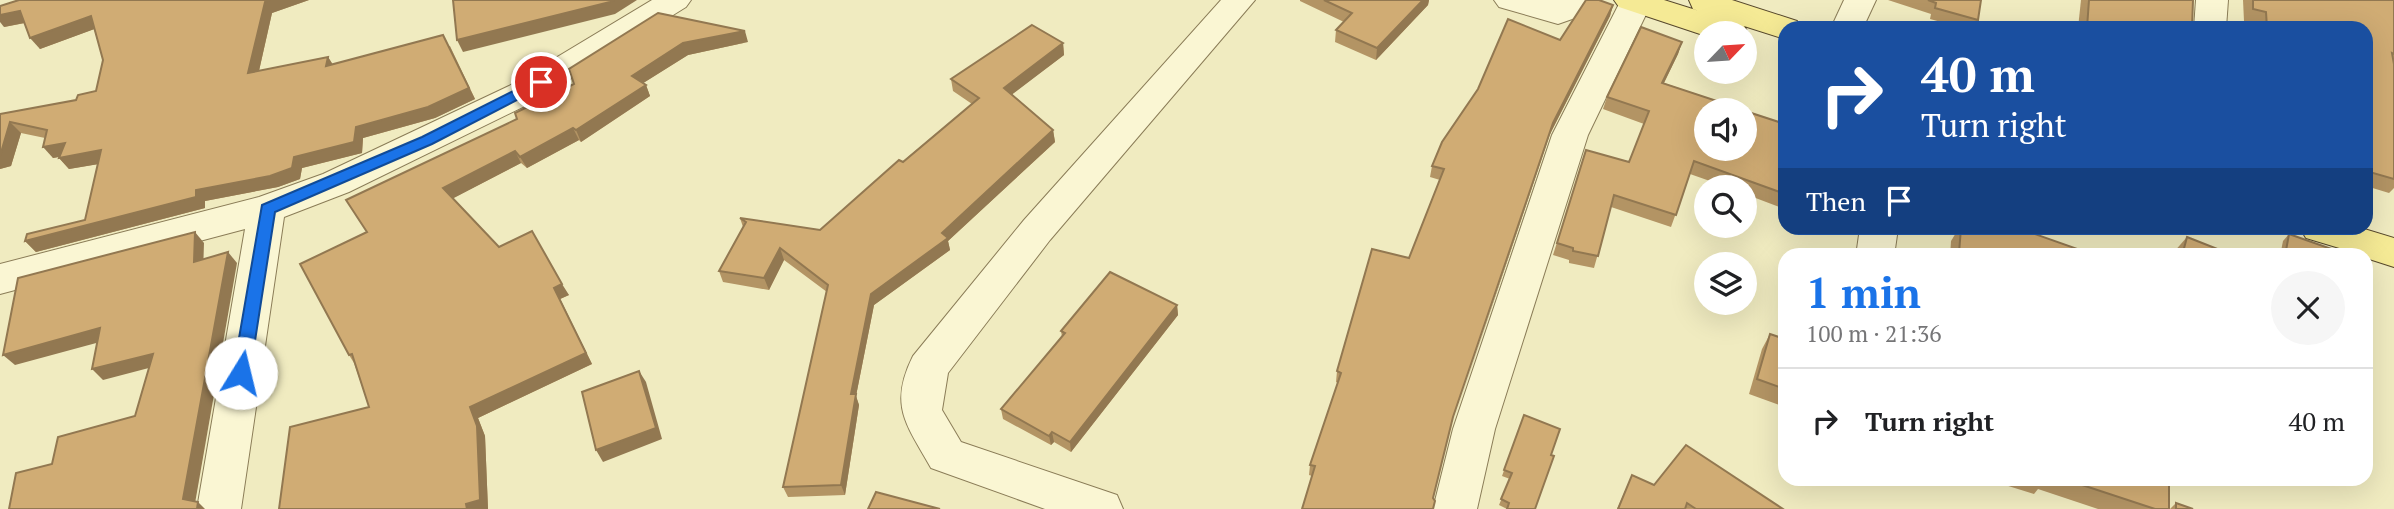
<!DOCTYPE html>
<html lang="en">
<head>
<meta charset="utf-8">
<style>
  :root { --surface:#fff; --page:#f6f6f6; --text:#202124; --muted:#757577; --line:#e0e0e0; --accent:#1a73e8 }
  body { margin:0; font-family:"PT Serif",serif; background:var(--page); color:var(--text); height:100vh; display:flex; flex-direction:column; font-size:26px; white-space:nowrap }
  * { box-sizing:border-box; margin:0 }
  p { font-size:23px; color:var(--muted) }
  .icon { flex:none; width:38px; height:38px; fill:none; stroke:currentColor; stroke-width:2; stroke-linecap:round; stroke-linejoin:round }
  .map { position:relative; flex:1; overflow:hidden }
  .side { position:absolute; left:1778px; top:248px; width:595px; height:238px; display:flex; flex-direction:column; background:var(--surface); border-radius:21px; box-shadow:0 7px 28px #0002 }
  .side>* { flex:none }
  .top-card { position:absolute; left:1778px; top:21px; width:595px; height:214px; border-radius:21px; box-shadow:0 7px 28px #0002; background:#1a4fa0; color:#fff; overflow:hidden }
  .needle { width:46px; rotate:65deg }
  .controls { position:absolute; left:1694px; top:21px; display:grid; gap:14px }
  .controls a { display:grid; place-items:center; width:63px; height:63px; border-radius:50%; background:var(--surface); box-shadow:0 7px 28px #0002; font-size:35px }
  .pin { position:absolute; display:grid; place-items:center; width:60px; height:60px; color:#fff; margin:-30px; border:4px solid #fff; border-radius:50%; box-shadow:0 2px 7px #0007 }
  .me { position:absolute; width:77px; margin:-38px; rotate:9deg; stroke-linejoin:round; filter:drop-shadow(0 0 5px #0008) }
  .turn { display:flex; align-items:center; gap:24px; height:147px; padding:0 28px; font-size:32px }
  .turn .icon { width:91px; height:91px; stroke-width:2.5 }
  .turn b { display:block; font-size:49px; line-height:60px }
  .then { display:flex; align-items:center; height:66px; padding:0 28px; background:#0003; gap:14px; font-size:26px }
  .round { display:grid; place-items:center; flex:none; width:74px; height:74px; border-radius:37px; background:var(--page) }
  .summary { display:flex; align-items:center; justify-content:space-between; height:119px; padding:0 28px }
  h1 { font-size:42px; font-weight:800; line-height:52px; color:var(--accent) }
  ul { padding:0; list-style:none }
  li { display:flex; align-items:center; gap:21px; height:105px; padding:0 28px; border-top:2px solid var(--line) }
  li div { flex:1 }
  li b { display:block; font-size:26px }
  li em { font-style:normal }
  .map>svg:first-child { display:block }
  .lines { fill:none; stroke-linecap:round; stroke-linejoin:round }
  .minor-casing { stroke:#8a7c57; stroke-width:2 }
  .major-casing { stroke:#57482c; stroke-width:2 }
  .minor { fill:#faf6d3; fill-rule:evenodd }
  .major { fill:#f5ea95; fill-rule:evenodd }
  .wall { fill:#b39464 }
  .shaded-wall { fill:#927851 }
  .building { fill:#d0ac74; stroke:#927851; stroke-width:2 }
  .route { fill:#1a73e8; stroke:#114b97; stroke-width:2 }
</style>
</head>
<body>
<div class="map">
<svg width="2394" height="509" viewBox="0 0 2394 509">
  <rect width="100%" height="100%" fill="#f0ebc0"/>
  <g class="lines">
    <!-- minor casing -->
    <g class="minor-casing">
      <g id="minor">
        <polygon points="652,0 691,0 686,7 533,102 349,192 284,217 241,509 197,509 245,229 0,294 0,264 259,197 323,174 509,86"/>
        <path d="M1221 0H1255L1050 240 948 373 942 410 961 442 1117 495 1123 509H1045L931 468C907 425 888 406 913 356L1024 220Z"/>
        <polygon points="1494,0 1586,0 1578,17 1558,24 1499,7"/>
        <polygon points="1621,0 1652,2 1588,135 1495,429 1477,509 1433,509 1453,429 1552,135"/>
        <polygon points="1844,0 1876,0 1863,28 1831,28"/>
        <polygon points="2196,0 2228,0 2226,28 2194,28"/>
        <polygon points="1860,228 1898,228 1894,256 1856,256"/>
      </g>
    </g>
    <!-- major casing -->
    <g class="major-casing">
      <g id="major">
        <polygon points="1614,0 1664,0 1699,11 1693,9 1689,0 1732,0 1797,21 1801,28 1785,28 1785,39 1744,26 1748,33 1745,39 1745,33 1706,33 1706,36 1619,7"/>
        <polygon points="2300,228 2361,228 2394,238 2394,267 2366,258 2366,256 2306,238"/>
      </g>
    </g>
    <!-- minor -->
    <use href="#minor" class="minor"/>
    <!-- major -->
    <use href="#major" class="major"/>
  </g>
  <!-- wall -->
  <g class="wall">
    <polygon points="19,0 309,0 272,13 259,71 328,57 333,65 450,46 475,99 435,118 363,138 362,153 302,168 300,179 278,187 205,201 205,208 36,252 25,241 85,220 98,164 69,169 59,158 59,157 53,158 45,138 21,133 11,166 0,169 0,114 76,100 96,91 103,60 94,29 40,49 25,23 4,27"/>
    <polygon points="1300,0 1429,0 1428,5 1376,60 1335,42 1336,30 1344,22 1300,1"/>
    <polygon points="1888,0 1981,0 1978,20 1973,28 1963,28 1930,19 1931,14"/>
    <polygon points="2081,0 2193,0 2192,28 2078,28"/>
    <polygon points="2243,0 2394,0 2394,188 2389,193 2366,186 2366,28 2257,28 2256,24 2244,21"/>
    <polygon points="1613,5 1610,16 1550,134 1312,476 1309,475 1310,465 1338,383 1336,382 1337,371 1409,258 1440,180 1430,177 1432,166 1478,89 1560,40"/>
    <polygon points="748,42 688,55 643,83 646,85 650,96 581,142 579,140 527,168 521,163 453,198 499,247 569,295 560,299 592,364 478,418 485,436 488,509 279,509 369,407 354,363 349,355 367,232 517,119 574,84 569,69"/>
    <polygon points="1682,42 1678,54 1664,83 1785,124 1785,209 1745,194 1745,187 1727,187 1690,174 1671,227 1611,207 1594,268 1569,263 1569,260 1553,255 1586,150 1629,162 1644,124 1603,109 1607,97"/>
    <polygon points="1063,43 1064,55 1012,94 1053,130 1055,142 948,241 950,250 874,305 856,396 859,405 845,495 788,497 783,487 827,292 784,260 769,290 723,282 719,271 743,227 740,218 820,230 972,104 953,91 951,79"/>
    <polygon points="1959,228 2018,228 2097,256 1950,256 1951,241"/>
    <polygon points="2289,234 2351,256 2280,256 2283,241"/>
    <polygon points="2187,237 2235,256 2173,256 2173,253"/>
    <polygon points="1177,305 1178,315 1071,452 1054,442 1051,445 1003,419 1001,409 1062,337 1061,331"/>
    <polygon points="1770,334 1785,339 1785,407 1749,394 1762,349"/>
    <polygon points="1524,415 1551,455 1507,509 1499,505 1510,479 1502,476"/>
    <polygon points="1632,475 1654,485 1783,509 1617,509"/>
    <polygon points="1989,480 2169,480 2169,509 2098,509 2038,489 2034,494"/>
    <polygon points="2176,503 2193,509 2170,509"/>
  </g>
  <!-- shaded-wall -->
  <g class="shaded-wall">
    <polygon points="270,0 309,0 272,13 256,84 248,73 265,2"/>
    <polygon points="614,0 637,0 615,14 463,52 457,40"/>
    <polygon points="1423,0 1429,0 1428,5 1376,60 1377,48"/>
    <polygon points="1613,5 1610,16 1550,134 1451,428 1553,123"/>
    <polygon points="20,11 29,22 4,27 0,22 0,15"/>
    <polygon points="91,16 100,27 40,49 30,38"/>
    <polygon points="745,31 748,42 688,55 637,87 632,76 683,43"/>
    <polygon points="443,35 475,99 435,118 363,138 362,153 302,168 300,179 278,187 205,201 205,208 36,252 25,241 294,157 356,127"/>
    <polygon points="1682,42 1678,54 1658,95 1662,83"/>
    <polygon points="1063,43 1064,55 1006,99 1004,88"/>
    <polygon points="328,57 335,68 326,66"/>
    <polygon points="646,85 650,96 581,142 576,130"/>
    <polygon points="10,122 21,133 11,166 0,169 0,156"/>
    <polygon points="573,128 579,140 527,168 520,157"/>
    <polygon points="1053,130 1055,142 948,241 950,250 874,305 856,396 859,405 845,495 841,485 851,394 871,294 942,233"/>
    <polygon points="65,143 74,154 53,158 43,147"/>
    <polygon points="101,150 111,162 69,169 59,158"/>
    <polygon points="515,151 521,163 450,200 443,188"/>
    <polygon points="195,232 204,243 203,273 194,262"/>
    <polygon points="780,248 784,260 769,290 764,278"/>
    <polygon points="228,252 237,263 194,509 183,499"/>
    <polygon points="562,284 569,295 560,299 592,364 478,418 485,436 488,509 467,509 466,504 470,407 554,288"/>
    <polygon points="1177,305 1178,315 1071,452 1070,442"/>
    <polygon points="100,328 111,339 15,365 3,355"/>
    <polygon points="153,354 164,364 103,380 92,369"/>
    <polygon points="639,371 646,382 662,439 603,462 596,450"/>
    <polygon points="1052,432 1054,442 1051,445 1049,436"/>
    <polygon points="198,502 205,509 197,509"/>
  </g>
  <!-- building -->
  <g class="building">
    <polygon points="19,0 270,0 265,2 248,73 328,57 326,66 443,35 469,88 428,107 356,127 354,142 294,157 292,168 270,176 196,190 196,197 25,241 27,234 85,220 101,150 59,158 65,143 43,147 47,130 10,122 0,156 0,114 76,100 78,95 96,91 103,60 91,16 30,38 20,11 0,15 0,6"/>
    <polygon points="453,0 614,0 610,2 457,40"/>
    <polygon points="1324,0 1423,0 1377,48 1336,30 1352,13"/>
    <polygon points="1586,0 1599,0 1613,5 1553,123 1453,417 1433,498 1435,501 1433,509 1302,509 1315,466 1310,465 1341,373 1337,371 1372,249 1409,258 1444,169 1432,166 1442,142 1478,89 1508,19 1560,40"/>
    <polygon points="1928,0 1981,0 1978,20 1935,8 1936,3"/>
    <polygon points="2089,0 2193,0 2192,28 2087,28"/>
    <polygon points="2253,0 2394,0 2394,54 2392,53 2394,64 2394,179 2366,171 2366,28 2267,28 2266,12 2253,9"/>
    <polygon points="658,13 745,31 683,43 632,76 646,85 576,130 573,128 520,157 515,151 443,188 499,247 532,231 562,284 554,288 586,353 470,407 477,426 480,500 466,504 467,509 279,509 290,427 369,407 352,354 349,355 300,264 367,232 346,200 517,119 515,113 574,84 569,69"/>
    <polygon points="1032,25 1063,43 1004,88 1053,130 942,233 948,238 871,294 851,394 856,394 841,485 783,487 828,285 780,248 764,278 719,271 746,222 740,218 820,230 899,160 903,162 979,98 951,79"/>
    <polygon points="1641,27 1682,42 1662,83 1744,110 1706,110 1706,149 1745,149 1745,111 1785,124 1785,194 1694,161 1676,215 1614,195 1598,256 1573,251 1573,248 1557,243 1586,150 1629,162 1649,111 1607,97"/>
    <polygon points="1961,228 2018,228 2097,256 1967,256 1959,253"/>
    <polygon points="195,232 194,262 228,252 183,499 198,502 197,509 9,509 16,473 52,464 58,437 135,416 153,354 92,369 100,328 3,355 18,278"/>
    <polygon points="2289,234 2351,256 2285,256"/>
    <polygon points="2187,237 2235,256 2182,256"/>
    <polygon points="1110,272 1177,305 1070,442 1052,432 1049,436 1001,409 1065,333 1061,331"/>
    <polygon points="1770,334 1785,339 1785,389 1757,379"/>
    <polygon points="639,371 656,428 596,450 582,392"/>
    <polygon points="1524,415 1560,429 1551,455 1554,456 1535,509 1507,509 1509,503 1501,499 1512,473 1504,470"/>
    <polygon points="1686,445 1783,509 1696,509 1687,503 1685,509 1618,509 1632,475 1654,485"/>
    <polygon points="2067,480 2169,480 2169,509 2155,509"/>
    <polygon points="876,492 940,509 868,509"/>
    <polygon points="2176,503 2193,509 2176,509"/>
  </g>
  <!-- route -->
  <polygon class="route" points="541,77 546,79 546,85 432,144 275,212 250,373 247,378 235,378 233,373 262,205 422,137"/>
</svg>
<div class="controls">
<a><svg class="needle" viewBox="-14 -14 28 28"><path d="M0-13l5 13h-10z" fill="#e53935"/><path d="M0 13l5-13h-10z" fill="#757577"/></svg></a>
<a><svg class="icon" aria-label="sound" viewBox="0 0 24 24"><path d="M4 9h4l5-4v14l-5-4H4zM17 9q2 3 0 6"/></svg></a>
<a><svg class="icon" aria-label="search" viewBox="0 0 24 24"><circle cx="10" cy="10" r="6"/><path d="M15 15l6 6"/></svg></a>
<a><svg class="icon" aria-label="layers" viewBox="0 0 24 24"><path d="M12 4l9 5-9 5-9-5zM3 14l9 5 9-5"/></svg></a>
</div>
<div class="pin" style="left:541px;top:82px;background:#d93025"><svg class="icon" aria-label="arrive" viewBox="0 0 24 24"><path d="M6 21V4h12l-3 4 3 4H6"/></svg></div>
<svg class="me" style="left:241px;top:373px" viewBox="-20 -20 40 40"><circle r="19" fill="#fff"/><path d="M0-13L10 11 0 6-10 11z" fill="#1a73e8"/></svg>
<div class="top-card">
<div class="turn"><svg class="icon" aria-label="right" viewBox="0 0 24 24"><path d="M7 20v-9h11M14 6l5 5-5 5"/></svg><div><b>40 m</b>Turn right</div></div>
<div class="then">Then<svg class="icon" aria-label="arrive" viewBox="0 0 24 24"><path d="M6 21V4h12l-3 4 3 4H6"/></svg></div>
</div>
<section class="side">
<div class="summary"><div><h1>1 min</h1><p>100 m · 21:36</p></div><a class="round"><svg class="icon" aria-label="close" viewBox="0 0 24 24"><path d="M6 6l12 12M18 6L6 18"/></svg></a></div>
<ul>
<li><svg class="icon" aria-label="right" viewBox="0 0 24 24"><path d="M7 20v-9h11M14 6l5 5-5 5"/></svg><div><b>Turn right</b></div><em>40 m</em></li>
</ul>
</section>
</div>
</body>
</html>
